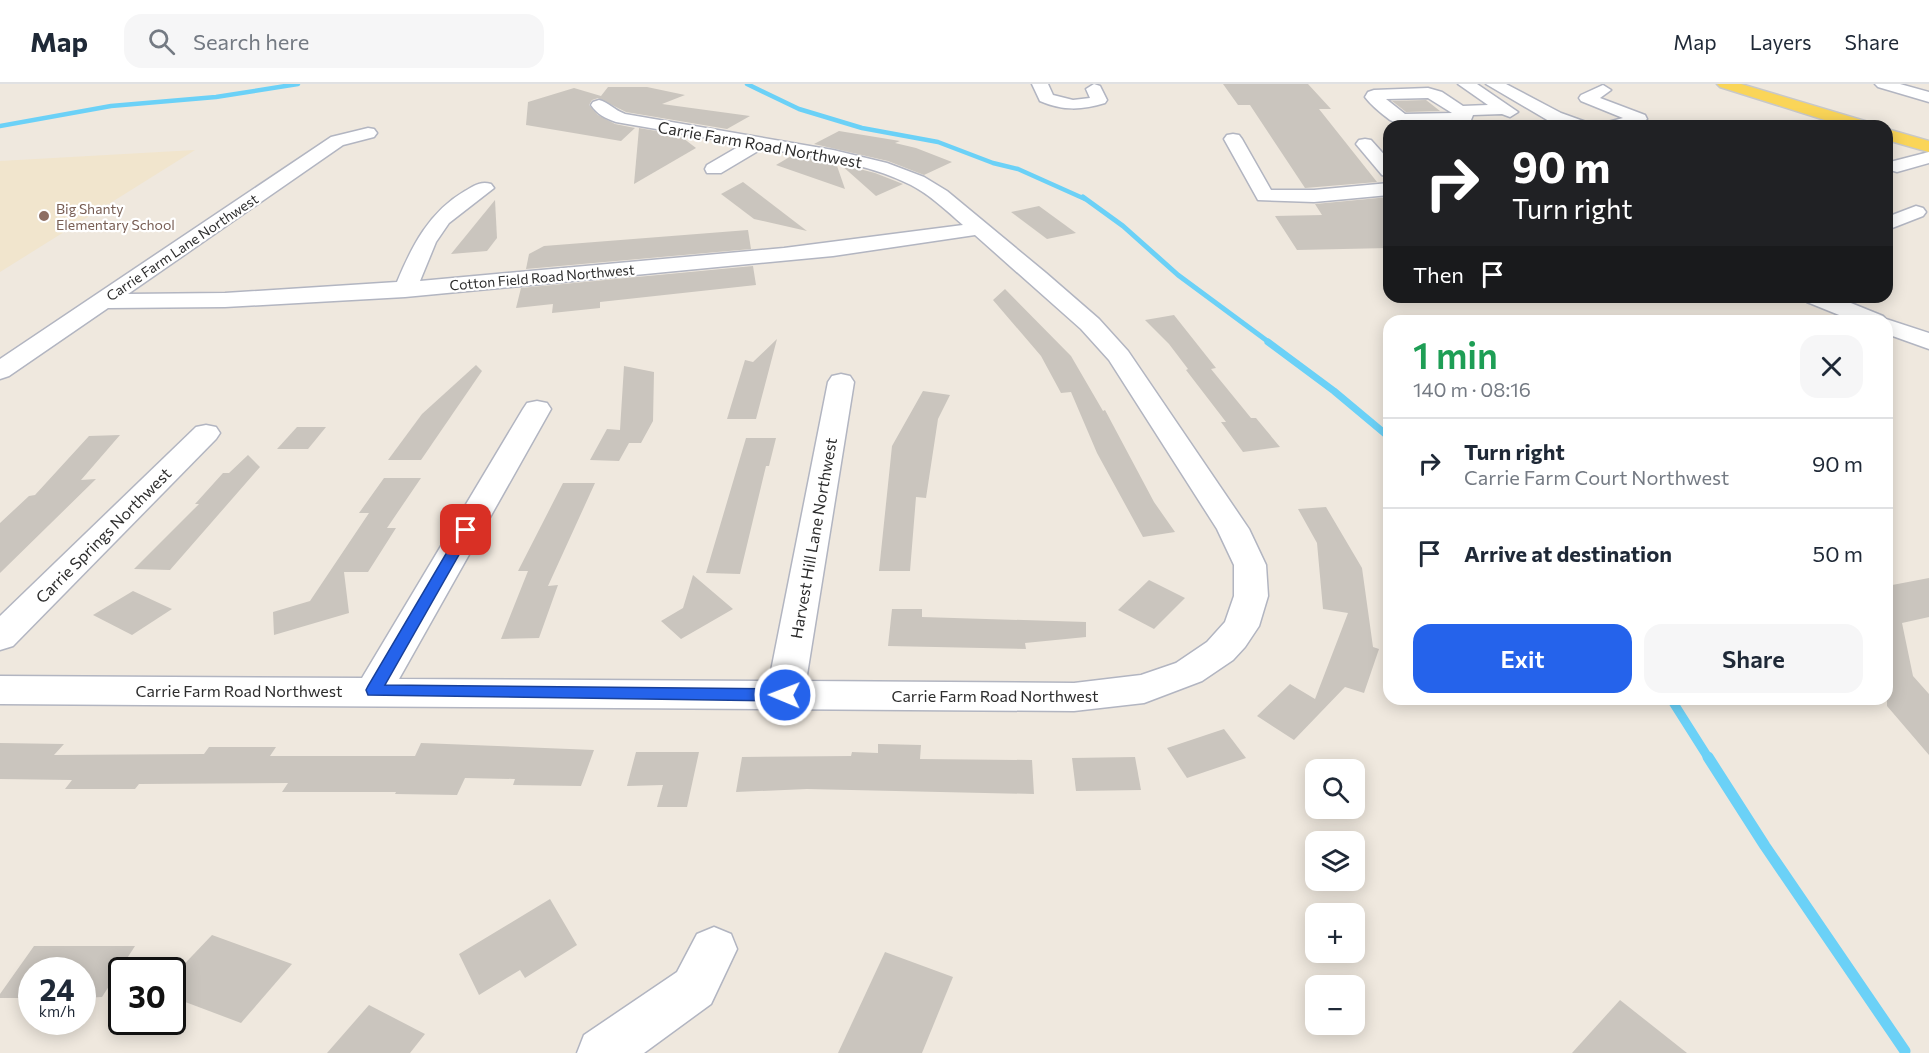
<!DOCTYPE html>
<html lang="en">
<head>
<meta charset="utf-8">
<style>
  :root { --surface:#fff; --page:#f6f6f7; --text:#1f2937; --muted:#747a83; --line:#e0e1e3; --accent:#2563eb }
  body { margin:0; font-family:Commissioner,sans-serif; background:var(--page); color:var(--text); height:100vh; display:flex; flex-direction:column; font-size:22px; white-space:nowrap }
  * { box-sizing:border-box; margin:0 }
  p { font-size:20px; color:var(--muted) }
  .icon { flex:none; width:33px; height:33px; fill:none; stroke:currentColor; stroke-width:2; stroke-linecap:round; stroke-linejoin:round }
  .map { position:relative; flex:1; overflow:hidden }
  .side { position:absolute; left:1383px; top:231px; width:510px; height:390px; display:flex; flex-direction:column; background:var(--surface); border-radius:18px; box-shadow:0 3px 15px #0003 }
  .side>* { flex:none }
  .banner { position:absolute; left:1383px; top:36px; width:510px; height:183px; border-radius:18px; box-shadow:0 3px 15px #0003; background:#202124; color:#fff; overflow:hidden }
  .controls { position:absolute; left:1305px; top:675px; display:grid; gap:12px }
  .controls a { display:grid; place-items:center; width:60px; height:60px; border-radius:12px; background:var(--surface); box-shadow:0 3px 15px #0003; font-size:30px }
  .speed { position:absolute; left:18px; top:873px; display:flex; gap:12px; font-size:30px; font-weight:700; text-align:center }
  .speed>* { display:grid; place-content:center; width:78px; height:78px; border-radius:50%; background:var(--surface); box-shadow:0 3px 15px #0003; line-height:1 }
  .speed small { font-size:15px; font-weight:400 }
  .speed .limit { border:3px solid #111; border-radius:9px; background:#fff; color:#111 }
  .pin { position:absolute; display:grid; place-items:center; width:51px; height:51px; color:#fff; margin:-26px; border-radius:12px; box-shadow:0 3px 9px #0006 }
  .me { position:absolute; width:66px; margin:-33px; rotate:271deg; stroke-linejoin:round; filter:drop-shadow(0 0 4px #0008) }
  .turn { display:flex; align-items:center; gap:21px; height:126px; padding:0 30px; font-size:27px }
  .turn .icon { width:78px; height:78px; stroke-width:2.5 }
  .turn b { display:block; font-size:42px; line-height:51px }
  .then { display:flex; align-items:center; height:57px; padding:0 30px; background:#0003; gap:12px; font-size:22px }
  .round { display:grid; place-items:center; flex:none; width:63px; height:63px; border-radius:18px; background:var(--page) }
  .head { display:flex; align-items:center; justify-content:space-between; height:102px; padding:0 30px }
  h1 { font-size:36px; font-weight:600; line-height:45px; color:#1e9e55 }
  .button { display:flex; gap:12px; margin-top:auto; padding:12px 30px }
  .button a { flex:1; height:69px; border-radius:18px; background:var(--accent); color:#fff; font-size:24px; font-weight:600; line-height:69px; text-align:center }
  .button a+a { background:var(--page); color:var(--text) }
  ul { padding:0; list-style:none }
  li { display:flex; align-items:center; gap:18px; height:90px; padding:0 30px; border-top:2px solid var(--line) }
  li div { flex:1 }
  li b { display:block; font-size:22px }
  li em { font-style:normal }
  header { display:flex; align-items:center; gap:36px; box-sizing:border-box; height:84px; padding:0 30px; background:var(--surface); border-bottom:2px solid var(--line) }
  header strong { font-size:28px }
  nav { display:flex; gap:33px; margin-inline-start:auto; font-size:21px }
  .search { width:420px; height:54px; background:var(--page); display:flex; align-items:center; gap:15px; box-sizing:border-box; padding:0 21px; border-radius:18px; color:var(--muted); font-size:22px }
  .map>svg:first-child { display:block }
  .education { fill:#f1e5cd }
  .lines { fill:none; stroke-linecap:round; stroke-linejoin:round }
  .stream-far4 { stroke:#6bd1f7; stroke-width:4.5 }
  .stream-far3 { stroke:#6bd1f7; stroke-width:5 }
  .stream-far2 { stroke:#6bd1f7; stroke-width:7 }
  .stream-far1 { stroke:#6bd1f7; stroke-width:9 }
  .stream { stroke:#6bd1f7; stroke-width:11 }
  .building { fill:#cac5be }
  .minor-casing { stroke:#b2b5c1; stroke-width:3 }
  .major-casing { stroke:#c8c8c8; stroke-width:3 }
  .minor { fill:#fff; fill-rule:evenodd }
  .major { fill:#fad558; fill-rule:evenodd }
  .route { fill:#2563eb; stroke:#184099; stroke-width:1.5 }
  .education-dot { fill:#8d6e63; stroke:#fff; stroke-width:2 }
  .labels { text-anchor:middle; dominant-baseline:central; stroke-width:4.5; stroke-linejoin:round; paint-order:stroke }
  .far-education-label { font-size:14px; fill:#785e54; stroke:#fff; text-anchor:start }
  .far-street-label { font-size:14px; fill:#2d2d2d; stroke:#fff }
  .street-label { font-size:16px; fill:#2d2d2d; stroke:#fff }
</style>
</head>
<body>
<header>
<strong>Map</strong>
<div class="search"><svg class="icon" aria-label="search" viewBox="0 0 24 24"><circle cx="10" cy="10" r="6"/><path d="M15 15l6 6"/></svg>Search here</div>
<nav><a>Map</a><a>Layers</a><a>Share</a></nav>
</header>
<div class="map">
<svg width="1929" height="969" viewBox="0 0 1929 969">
  <rect width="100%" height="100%" fill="#efe8de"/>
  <!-- education -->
  <polygon class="education" points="195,66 0,188 0,77"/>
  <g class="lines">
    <!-- stream-far4 -->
    <g class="stream-far4">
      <polyline points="747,0 799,25 862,44 938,58 993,79 1018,85 1085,115"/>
      <polyline points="0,42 111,22 216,13 298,0"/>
    </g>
    <!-- stream-far3 -->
    <polyline class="stream-far3" points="1083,113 1123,142 1178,191 1270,259"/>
    <!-- stream-far2 -->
    <polyline class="stream-far2" points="1268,258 1334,307 1389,353"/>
    <!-- stream-far1 -->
    <polyline class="stream-far1" points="1671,615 1709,675"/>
    <!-- stream -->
    <polyline class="stream" points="1708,673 1765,762 1905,967"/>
  </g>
  <!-- building -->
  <g class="building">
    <polygon points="1223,0 1308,0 1331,25 1319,25 1377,98 1305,104 1250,21 1238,21"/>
    <polygon points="608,3 647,3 685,11 662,20 750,32 727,45 626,28 598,14 592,16 589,21 598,31 615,40 635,44 621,57 526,41 528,18 574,4 601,12"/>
    <polygon points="1426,16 1440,27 1406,28 1392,17"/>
    <polygon points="639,44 679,51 696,64 634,100"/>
    <polygon points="839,47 900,57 895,59 916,64 952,78 924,91 888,77 814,60"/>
    <polygon points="793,71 836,79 845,105 776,81"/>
    <polygon points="840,80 875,89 903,100 876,112"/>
    <polygon points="743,98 807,147 754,135 721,110"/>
    <polygon points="1389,113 1389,164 1297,166 1275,132 1322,131 1315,120"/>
    <polygon points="495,116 497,154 487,167 451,170"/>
    <polygon points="1039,122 1076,149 1047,155 1011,128"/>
    <polygon points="748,146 751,165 526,185 529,170 544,162"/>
    <polygon points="753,182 756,201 600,218 600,224 552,229 553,220 516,224 521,204"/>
    <polygon points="1005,205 1071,272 1103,327 1105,326 1154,418 1175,448 1143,453 1097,369 1071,308 1061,309 1041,272 993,216"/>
    <polygon points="1174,231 1216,284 1211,285 1251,334 1256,334 1280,363 1243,368 1221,338 1226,338 1186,286 1188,285 1169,260 1145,236"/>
    <polygon points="777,255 756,335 727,335 745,276 753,278"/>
    <polygon points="476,281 482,287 421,376 388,376 422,330"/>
    <polygon points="624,282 654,288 653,337 641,359 629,359 619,377 590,376 607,345 620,346"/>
    <polygon points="923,307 950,311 938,335 926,414 916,413 910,487 879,487 892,362"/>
    <polygon points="297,343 326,343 308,365 277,365"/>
    <polygon points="120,351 81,396 96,395 0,489 0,439 29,412 35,411 89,352"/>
    <polygon points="746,354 776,354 769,382 766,382 740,490 706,489"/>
    <polygon points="248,371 260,383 170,486 134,485 199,420 195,420 223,389 229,389"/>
    <polygon points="384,394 421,394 387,444 396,444 368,488 344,488 349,529 274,551 273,528 310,517 369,429 359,429"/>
    <polygon points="563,399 595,399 548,502 558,501 539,554 501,555 528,487 518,487"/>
    <polygon points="1326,423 1362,484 1373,563 1379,565 1364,609 1345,603 1294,656 1257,632 1290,600 1315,615 1348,529 1323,525 1317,459 1298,425"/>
    <polygon points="693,491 733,525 681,555 661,537 683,524"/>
    <polygon points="1929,494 1929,533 1902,539 1913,592 1929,610 1929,671 1887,622 1887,502"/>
    <polygon points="1149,496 1185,514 1154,545 1118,526"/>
    <polygon points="133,507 172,525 132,551 93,531"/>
    <polygon points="892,525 922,525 922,533 1086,538 1086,553 1025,559 1026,565 888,562"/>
    <polygon points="1224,645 1246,674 1187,694 1167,664"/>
    <polygon points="0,659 64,660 54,671 204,670 209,663 276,663 270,672 415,672 421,659 594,666 581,702 513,701 515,695 465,694 457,711 395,710 396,708 282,708 288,699 139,700 135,705 65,705 72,696 0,695"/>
    <polygon points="878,660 921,661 920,675 1032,676 1034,710 807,705 736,708 742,673 851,672 852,668 878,669"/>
    <polygon points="636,668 699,668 687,723 657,723 663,701 627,702"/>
    <polygon points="1135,673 1141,706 1076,707 1072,674"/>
    <polygon points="550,815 577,861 525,894 520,886 479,911 459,870"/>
    <polygon points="212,851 292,880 241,939 172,913 172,893"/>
    <polygon points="34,862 135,862 102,913 82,914 82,886 32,886 32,914 0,914 0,910"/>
    <polygon points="885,868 953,893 922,969 838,969"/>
    <polygon points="1620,916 1687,969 1572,969"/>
    <polygon points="369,921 425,950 410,969 327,969"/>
  </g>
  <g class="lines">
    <!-- minor casing -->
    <g class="minor-casing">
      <g id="minor">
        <path d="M1032 0H1048L1053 11 1073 16 1090 14 1086 5 1094 0 1100 2 1107 16 1105 19C1082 26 1063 27 1040 17Z"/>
        <path d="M1458 0H1477L1518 28 1510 33 1502 30 1473 31 1471 36C1458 42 1403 43 1390 36 1382 30 1371 21 1365 13L1368 8 1374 6 1428 4 1442 8 1463 22 1488 21ZM1428 14 1452 29 1405 30 1386 15Z"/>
        <polygon points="1486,0 1506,0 1561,29 1586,38 1588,42 1564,42 1549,37"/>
        <polygon points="1875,0 1900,0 1929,8 1929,18 1878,3"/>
        <path d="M1603 1 1611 6 1600 14 1645 31 1647 35C1638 45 1619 42 1606 42L1608 38 1623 34 1581 17 1579 14 1581 11Z"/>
        <path d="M599 16C608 18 614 26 625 30L833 66 887 79 924 93 947 107 1046 189 1099 235 1128 267 1249 445 1266 481 1268 512 1259 542 1245 563 1233 576 1202 597 1144 619 1074 627 0 620V592L362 594 523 325 527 319 537 317 547 319 551 325 399 595 769 597 828 298 832 292 841 290 850 292 854 298 806 597 1074 599 1141 591 1176 579 1207 558 1225 538 1234 512V481L1217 445 1109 276 1081 245 975 151 833 172 405 213 225 223 108 224 9 292 0 295V275L331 53 368 44 374 45 377 49 374 53 343 61 128 210 225 209 397 198C412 162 429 128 465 107 474 102 480 97 491 100L494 104 449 139 436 158 420 197 784 164 963 141C946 126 930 111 911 101 866 78 812 73 763 64L721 89H707L705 85 707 81 743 60 616 38C605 34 598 31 591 21L593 18Z"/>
        <polygon points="1233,50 1239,51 1242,55 1271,106 1314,106 1389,99 1389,111 1314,118 1258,116 1224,55 1227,51"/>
        <polygon points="1365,55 1371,56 1389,76 1389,93 1382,91 1356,60 1359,56"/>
        <polygon points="1929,68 1929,79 1897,88 1890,86 1888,82 1890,78"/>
        <polygon points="1916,122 1923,124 1926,128 1923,132 1887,146 1887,133"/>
        <polygon points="1803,213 1836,213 1883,232 1886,235 1929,249 1929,265 1887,250 1887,237 1854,237 1807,218"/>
        <polygon points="206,341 216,343 220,349 216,355 13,562 0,566 0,532 196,343"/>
        <polygon points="714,843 731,850 737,865 711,920 644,969 577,969 584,951 677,888 697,850"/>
      </g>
    </g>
    <!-- major casing -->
    <g class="major-casing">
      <g id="major">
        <polygon points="1717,0 1741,0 1868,38 1870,42 1844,42 1720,3"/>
        <polygon points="1887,45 1929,57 1929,68 1887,56"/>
      </g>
    </g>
    <!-- minor -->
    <use href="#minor" class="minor"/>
    <!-- major -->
    <use href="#major" class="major"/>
  </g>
  <!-- route -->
  <polygon class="route" points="466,442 473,446 385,601 785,605 790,607 793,611 790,615 785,617 368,611 366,606 368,602 460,446"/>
  <!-- markers -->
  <circle class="education-dot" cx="44" cy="132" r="6"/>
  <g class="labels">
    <!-- far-education labels -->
    <g class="far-education-label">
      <text x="56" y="124">Big Shanty<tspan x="56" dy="16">Elementary School</tspan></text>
    </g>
    <!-- far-street labels -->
    <g class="far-street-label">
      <text transform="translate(182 163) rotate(-34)">Carrie Farm Lane Northwest</text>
      <text transform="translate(542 193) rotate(-5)">Cotton Field Road Northwest</text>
    </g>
    <!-- street labels -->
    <g class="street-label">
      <text transform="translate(760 60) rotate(10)">Carrie Farm Road Northwest</text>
      <text transform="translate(103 451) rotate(-45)">Carrie Springs Northwest</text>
      <text transform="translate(813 454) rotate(-80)">Harvest Hill Lane Northwest</text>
      <text x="239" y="606">Carrie Farm Road Northwest</text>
      <text x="995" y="611">Carrie Farm Road Northwest</text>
    </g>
  </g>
</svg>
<div class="controls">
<a><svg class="icon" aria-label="search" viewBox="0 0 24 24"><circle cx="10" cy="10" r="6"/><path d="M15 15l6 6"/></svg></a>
<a><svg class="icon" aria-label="layers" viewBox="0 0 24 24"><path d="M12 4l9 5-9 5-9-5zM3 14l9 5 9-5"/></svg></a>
<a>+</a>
<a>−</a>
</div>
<div class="speed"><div>24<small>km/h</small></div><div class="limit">30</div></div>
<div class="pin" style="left:466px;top:446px;background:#d93025"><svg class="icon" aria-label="arrive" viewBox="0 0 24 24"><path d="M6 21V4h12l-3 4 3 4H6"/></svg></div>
<svg class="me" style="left:785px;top:611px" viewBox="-20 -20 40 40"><circle r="17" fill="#2563eb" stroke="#fff" stroke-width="3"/><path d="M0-11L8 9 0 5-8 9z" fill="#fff"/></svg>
<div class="banner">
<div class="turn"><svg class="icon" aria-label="right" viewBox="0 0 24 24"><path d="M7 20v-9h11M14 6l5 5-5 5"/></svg><div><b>90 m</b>Turn right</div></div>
<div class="then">Then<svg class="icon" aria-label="arrive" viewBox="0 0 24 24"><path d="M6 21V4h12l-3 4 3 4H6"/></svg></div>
</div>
<section class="side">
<div class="head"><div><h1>1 min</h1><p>140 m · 08:16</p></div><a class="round"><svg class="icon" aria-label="close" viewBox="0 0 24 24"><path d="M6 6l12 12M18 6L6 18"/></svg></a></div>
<ul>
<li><svg class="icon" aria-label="right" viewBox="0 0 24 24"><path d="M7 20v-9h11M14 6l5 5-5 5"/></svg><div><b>Turn right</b><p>Carrie Farm Court Northwest</p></div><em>90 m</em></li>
<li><svg class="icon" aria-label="arrive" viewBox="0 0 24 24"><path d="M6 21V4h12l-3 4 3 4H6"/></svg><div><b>Arrive at destination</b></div><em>50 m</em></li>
</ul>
<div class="button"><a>Exit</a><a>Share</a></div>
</section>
</div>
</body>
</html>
